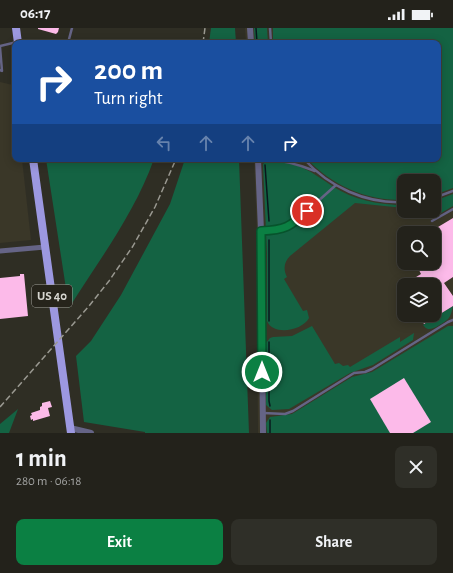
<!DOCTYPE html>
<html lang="en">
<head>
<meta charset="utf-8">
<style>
  :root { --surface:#23221b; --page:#2f2f28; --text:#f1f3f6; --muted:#a3a4a3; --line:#403f3a; --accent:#0b8043 }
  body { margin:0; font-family:"Alegreya Sans",sans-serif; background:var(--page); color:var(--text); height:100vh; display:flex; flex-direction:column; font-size:15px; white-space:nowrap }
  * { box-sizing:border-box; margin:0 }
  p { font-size:13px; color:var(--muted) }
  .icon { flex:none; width:22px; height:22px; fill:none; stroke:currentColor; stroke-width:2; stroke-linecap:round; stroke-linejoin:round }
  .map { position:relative; height:405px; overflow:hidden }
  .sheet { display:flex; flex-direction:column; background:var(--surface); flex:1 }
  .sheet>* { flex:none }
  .guide { position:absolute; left:12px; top:12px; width:429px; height:122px; border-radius:8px; box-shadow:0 2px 10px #0003,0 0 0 1px var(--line); background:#1a4fa0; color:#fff; overflow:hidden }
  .tools { position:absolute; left:397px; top:146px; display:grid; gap:8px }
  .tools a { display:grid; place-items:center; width:44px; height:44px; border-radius:8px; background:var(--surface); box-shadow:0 2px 10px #0003,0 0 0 1px var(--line); font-size:20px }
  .pin { position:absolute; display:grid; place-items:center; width:34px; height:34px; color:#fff; margin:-17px; border:2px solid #fff; border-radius:50%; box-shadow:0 1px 4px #0007 }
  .me { position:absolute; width:44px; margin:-22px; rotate:0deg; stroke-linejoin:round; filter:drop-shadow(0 0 3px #0008) }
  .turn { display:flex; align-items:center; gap:14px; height:84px; padding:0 16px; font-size:18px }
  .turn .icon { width:52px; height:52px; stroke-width:2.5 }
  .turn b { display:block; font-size:28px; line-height:34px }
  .lanes { display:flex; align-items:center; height:38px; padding:0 16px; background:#0003; justify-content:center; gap:20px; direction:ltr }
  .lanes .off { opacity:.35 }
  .round { display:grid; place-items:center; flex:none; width:42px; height:42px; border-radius:8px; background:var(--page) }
  .headline { display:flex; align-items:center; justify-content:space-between; height:68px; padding:0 16px }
  h1 { font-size:24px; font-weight:600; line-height:30px }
  .primary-button { display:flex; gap:8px; margin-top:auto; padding:8px 16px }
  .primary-button a { flex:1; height:46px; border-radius:8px; background:var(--accent); color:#fff; font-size:16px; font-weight:600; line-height:46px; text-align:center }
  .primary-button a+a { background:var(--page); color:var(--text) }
  .status { display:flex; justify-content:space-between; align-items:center; height:28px; padding:0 20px; background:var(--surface); direction:ltr }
  .status svg { height:11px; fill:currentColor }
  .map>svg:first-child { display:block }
  .built { fill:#3a3728; fill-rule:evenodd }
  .green { fill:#146343 }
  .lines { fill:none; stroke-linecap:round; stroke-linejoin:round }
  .stream { stroke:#08181d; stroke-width:1.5 }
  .building { fill:#fcbae9 }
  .service { stroke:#656486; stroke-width:2.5 }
  .minor { stroke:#656486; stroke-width:5 }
  .tertiary { stroke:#656486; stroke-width:6 }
  .primary { stroke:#9c98e0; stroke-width:8 }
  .rail { stroke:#9a9991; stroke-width:1.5; stroke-dasharray:6 3; stroke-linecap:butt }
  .route-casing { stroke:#07532c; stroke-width:10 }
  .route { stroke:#0b8043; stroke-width:7 }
  .labels { text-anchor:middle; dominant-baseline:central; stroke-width:4; stroke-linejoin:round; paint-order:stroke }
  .shield { fill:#26241b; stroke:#a2a19a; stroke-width:1 }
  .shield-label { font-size:13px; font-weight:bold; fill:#d7d6d0 }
</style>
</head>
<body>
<div class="status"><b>06:17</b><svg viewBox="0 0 49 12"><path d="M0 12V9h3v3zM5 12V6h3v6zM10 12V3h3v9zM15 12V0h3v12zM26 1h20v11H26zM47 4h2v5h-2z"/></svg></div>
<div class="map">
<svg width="453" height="405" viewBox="0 0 453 405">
  <rect width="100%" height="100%" fill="#2f2e24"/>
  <!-- built -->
  <g class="built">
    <path d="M245 0H453V405H258L257 304 259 253 254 131H438V15H246ZM404 153H434V183H404ZM404 205H434V235H404ZM404 257H434V287H404Z"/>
    <polygon points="0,54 13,57 15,69 15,131 22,131 31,212 0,215"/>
  </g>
  <!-- green -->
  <g class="green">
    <polygon points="211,0 235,0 236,15 209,15"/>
    <polygon points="254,0 267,0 268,15 255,15"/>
    <path d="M273 0H453V160L434 167V153H404V172C367 173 333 158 307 131H438V15H273Z"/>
    <path d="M46 131H154C135 185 99 232 69 280Z"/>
    <polygon points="185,131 239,131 249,405 145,405 145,404 84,394 76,328 91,313 121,267 170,176"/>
    <path d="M267 133C279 134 292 135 303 140 314 145 323 152 332 158 354 172 379 177 404 177V180L355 175 290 228C284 234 283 241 287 249L284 251 303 283 307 282 309 290C302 303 273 308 267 293V226L263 136Z"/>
    <polygon points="453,166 453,178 431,191 424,183 434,183 434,173"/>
    <path d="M453 278C452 282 451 288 448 291 445 294 433 302 428 301 425 300 425 299 423 297Z"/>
    <polygon points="312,298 335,336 339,335 343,338 348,337 350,339 400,309 400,314 414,305 413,312 373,337 350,345 289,381 272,382 266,377 266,315 270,310 273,309 292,308"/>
    <polygon points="448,298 453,298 453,405 267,405 266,395 270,389 292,386 352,349 372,344"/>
    <polygon points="18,381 9,405 0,405 0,396"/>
  </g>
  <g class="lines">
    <!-- stream -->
    <g class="stream">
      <polyline points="256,0 257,15"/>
      <polyline points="265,137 269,193"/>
      <polyline points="269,212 269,293"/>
      <polyline points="269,314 269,373 270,378"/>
      <polyline points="270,392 270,405"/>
    </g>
  </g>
  <!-- building -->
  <g class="building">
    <polygon points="38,0 59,0 58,4 56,6 38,1"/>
    <polygon points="453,190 453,249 444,255 453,268 453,278 424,296 419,287 434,287 434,257 403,257 421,246 418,240 424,236 423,235 434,235 434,218 440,214 433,202"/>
    <polygon points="20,246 24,246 28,288 0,291 0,250 20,248"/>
    <polygon points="404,350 431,394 413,405 390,405 370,371"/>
    <polygon points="50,373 52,379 48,380 50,388 33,393 33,391 31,392 30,388 32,387 31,385 40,382 40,379 42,378 42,375"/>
  </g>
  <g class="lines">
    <!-- service -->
    <g class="service">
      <polyline points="270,0 271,15"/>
      <polyline points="68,15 72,0"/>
      <polyline points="0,18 17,14"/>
      <polyline points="0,19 2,43 0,42"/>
      <path d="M264 131C282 132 298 136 315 143"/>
      <path d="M304 131C329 159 366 176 404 174"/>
      <polyline points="434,170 453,163"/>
      <polyline points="432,193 453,181"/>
      <polyline points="262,203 277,203 287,200 296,193 336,157"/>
      <polyline points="263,385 285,386 293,383 354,345 365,344 372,341 448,294 453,292"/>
    </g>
    <!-- minor -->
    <polyline class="minor" points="0,223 45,219"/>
    <!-- tertiary -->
    <g class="tertiary">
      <polyline points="250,0 251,15"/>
      <polyline points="258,131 261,203 263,405"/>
      <polyline points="70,400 91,405"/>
    </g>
    <!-- primary -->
    <g class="primary">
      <polyline points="16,0 18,15"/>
      <polyline points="33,131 71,405"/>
    </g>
    <!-- rail -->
    <g class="rail">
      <polyline points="203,15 205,0"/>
      <polyline points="0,379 89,278 109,253 133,218 155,179 176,131"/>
    </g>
  </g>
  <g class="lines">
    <!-- route casing -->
    <g class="route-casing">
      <path id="route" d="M262 344 261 203C285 202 290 199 307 183"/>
    </g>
    <!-- route -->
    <use href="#route" class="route"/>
  </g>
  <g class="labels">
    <!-- shield labels -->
    <rect class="shield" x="32" y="257" width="40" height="22" rx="3"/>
    <g class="shield-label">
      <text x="52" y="268">US 40</text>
    </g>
  </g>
</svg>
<div class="tools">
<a><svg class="icon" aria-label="sound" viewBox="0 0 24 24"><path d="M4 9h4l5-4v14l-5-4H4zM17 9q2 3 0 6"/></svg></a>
<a><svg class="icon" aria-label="search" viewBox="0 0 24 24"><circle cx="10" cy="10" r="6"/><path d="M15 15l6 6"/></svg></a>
<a><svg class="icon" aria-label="layers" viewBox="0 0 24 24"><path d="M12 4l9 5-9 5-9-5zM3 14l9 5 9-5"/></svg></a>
</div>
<div class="pin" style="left:307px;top:183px;background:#d93025"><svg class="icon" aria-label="arrive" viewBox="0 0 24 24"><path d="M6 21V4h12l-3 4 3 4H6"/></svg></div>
<svg class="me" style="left:262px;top:344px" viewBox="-20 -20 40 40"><circle r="17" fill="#0b8043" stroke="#fff" stroke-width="3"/><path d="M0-11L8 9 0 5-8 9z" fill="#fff"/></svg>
<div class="guide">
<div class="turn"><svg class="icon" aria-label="right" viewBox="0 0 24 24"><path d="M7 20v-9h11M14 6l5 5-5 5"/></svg><div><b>200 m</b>Turn right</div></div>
<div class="lanes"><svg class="icon off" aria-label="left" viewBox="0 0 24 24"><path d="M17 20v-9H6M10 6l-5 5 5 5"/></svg><svg class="icon off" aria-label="ahead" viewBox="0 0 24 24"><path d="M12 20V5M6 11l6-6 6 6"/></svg><svg class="icon off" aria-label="ahead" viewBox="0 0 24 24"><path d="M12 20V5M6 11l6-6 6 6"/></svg><svg class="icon" aria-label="right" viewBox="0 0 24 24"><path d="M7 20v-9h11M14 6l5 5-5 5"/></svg></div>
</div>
</div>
<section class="sheet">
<div class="headline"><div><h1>1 min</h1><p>280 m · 06:18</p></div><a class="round"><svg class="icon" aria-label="close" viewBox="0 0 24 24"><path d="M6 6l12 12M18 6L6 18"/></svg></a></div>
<div class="primary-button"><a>Exit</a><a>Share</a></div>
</section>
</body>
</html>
